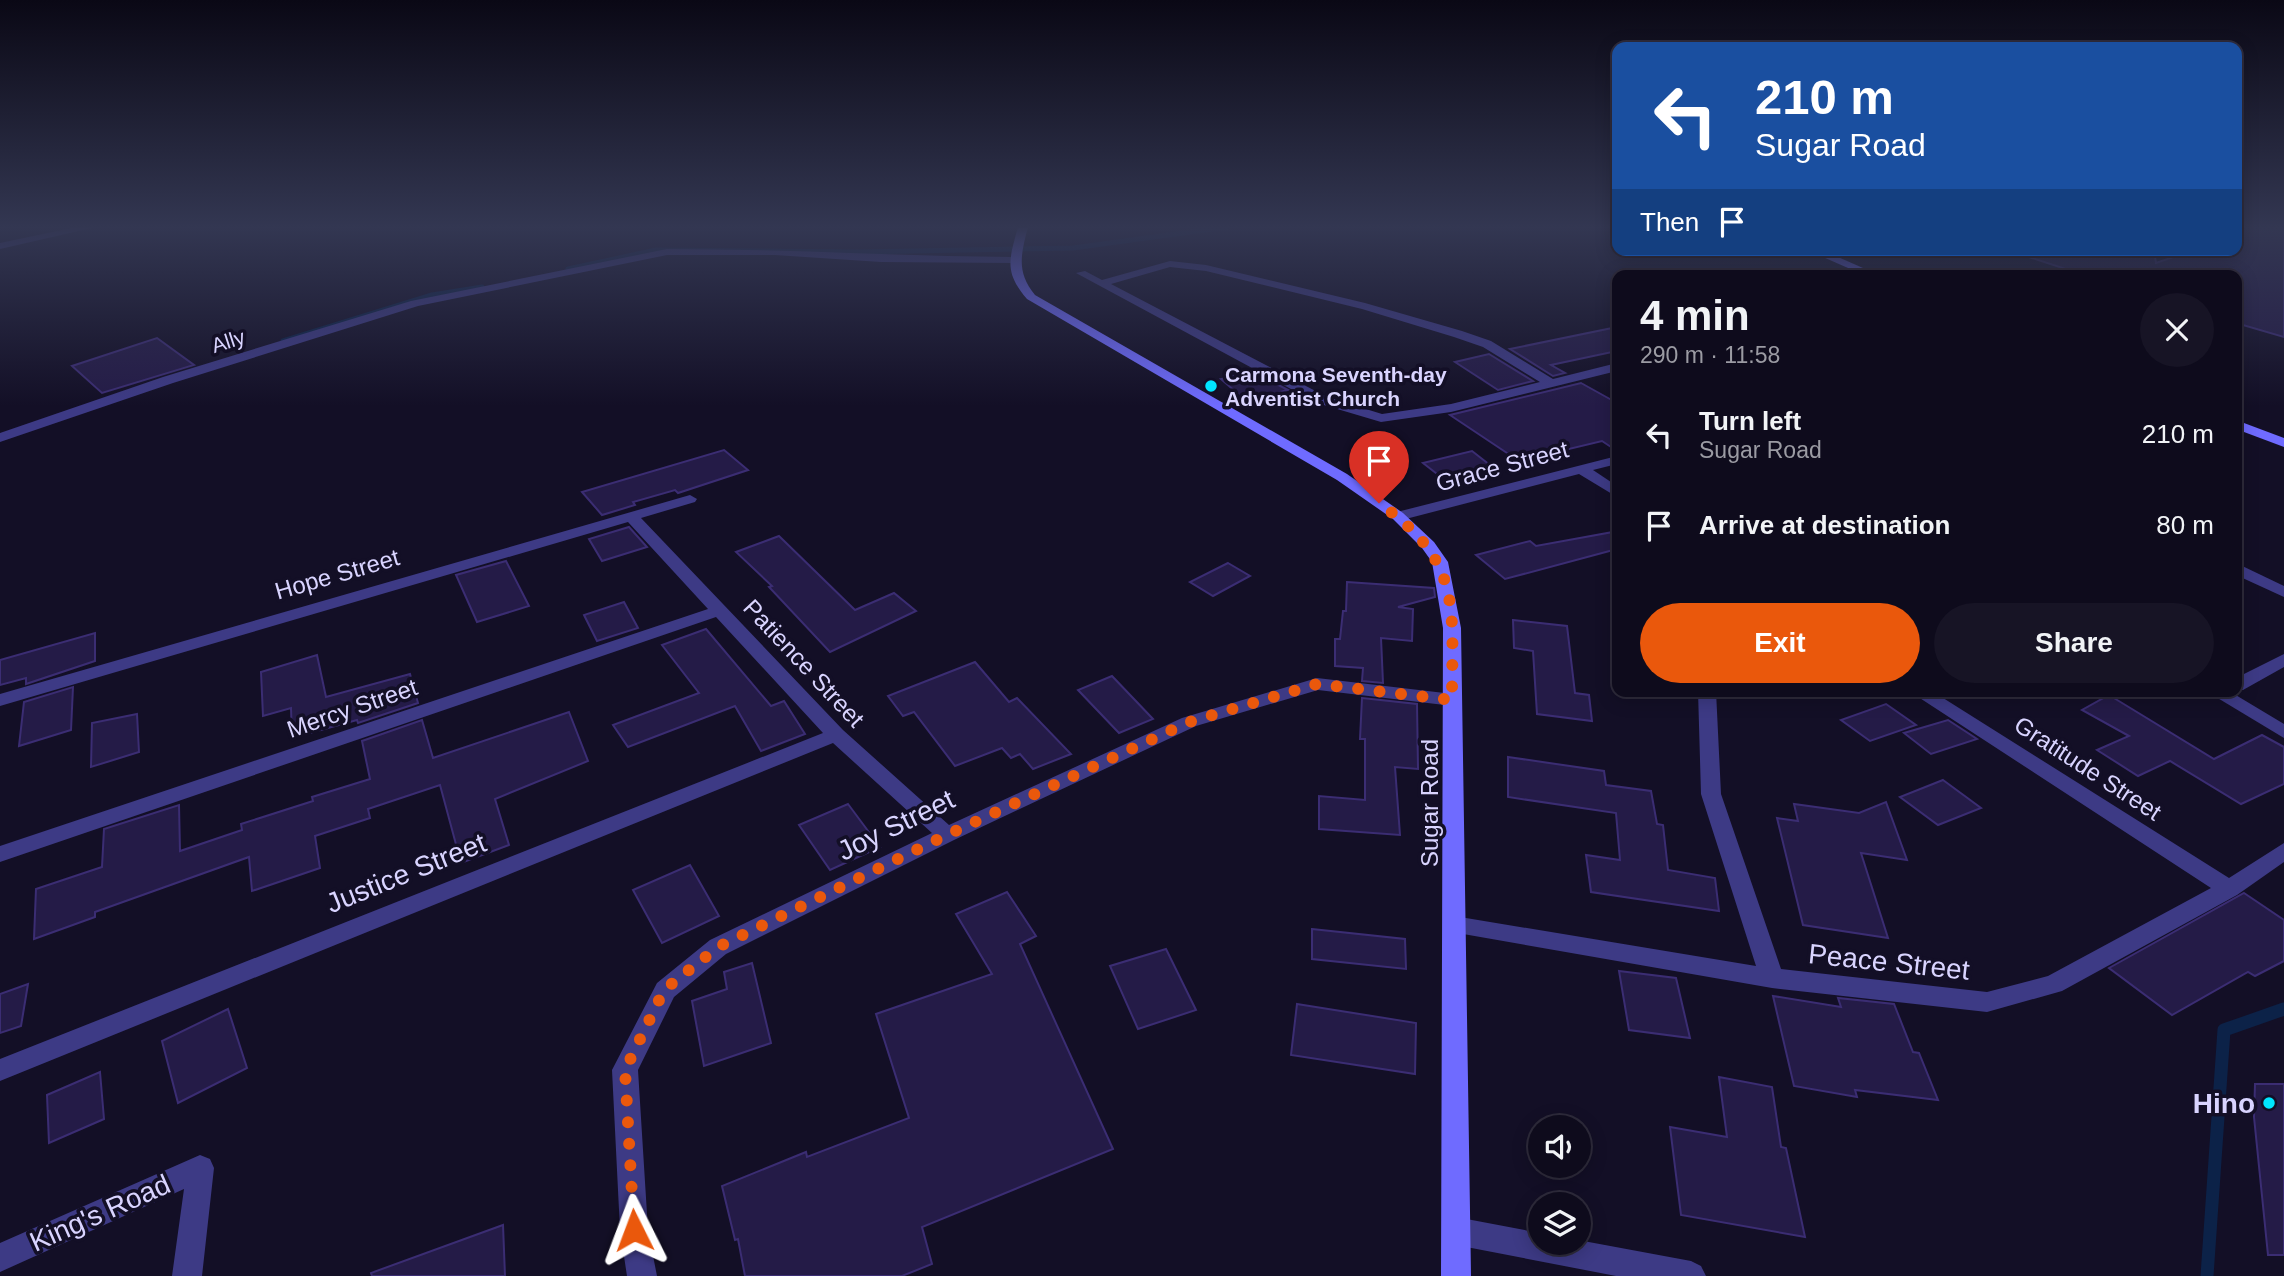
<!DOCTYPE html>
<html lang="en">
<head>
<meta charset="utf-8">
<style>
  :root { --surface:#0e0b1c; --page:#171425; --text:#f1f3f6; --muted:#9b9ba3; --line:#2e2b3b; --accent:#ea580c }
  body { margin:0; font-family:Arial,sans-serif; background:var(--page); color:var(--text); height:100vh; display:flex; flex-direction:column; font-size:26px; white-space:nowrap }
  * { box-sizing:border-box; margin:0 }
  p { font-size:23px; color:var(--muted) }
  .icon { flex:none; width:38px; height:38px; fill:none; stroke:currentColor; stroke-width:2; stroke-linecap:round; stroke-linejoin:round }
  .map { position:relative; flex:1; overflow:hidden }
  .panel { position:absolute; left:1612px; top:270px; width:630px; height:427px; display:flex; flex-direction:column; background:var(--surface); border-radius:14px; box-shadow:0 4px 18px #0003,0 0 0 2px var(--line) }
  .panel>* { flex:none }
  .hud { position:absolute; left:1612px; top:42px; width:630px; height:214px; border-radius:14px; box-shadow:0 4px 18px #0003,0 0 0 2px var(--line); background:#1a4fa0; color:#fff; overflow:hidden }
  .tools { position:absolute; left:1528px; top:1115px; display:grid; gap:14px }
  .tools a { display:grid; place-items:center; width:63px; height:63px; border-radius:50%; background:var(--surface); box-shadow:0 4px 18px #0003,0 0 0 2px var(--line); font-size:35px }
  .pin { position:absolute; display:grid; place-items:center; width:60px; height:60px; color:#fff; margin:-72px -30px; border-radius:50% 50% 50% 0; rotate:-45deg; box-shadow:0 0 7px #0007 }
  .pin .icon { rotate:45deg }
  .me { position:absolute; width:77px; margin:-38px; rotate:357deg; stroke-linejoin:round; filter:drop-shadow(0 0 5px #0008) }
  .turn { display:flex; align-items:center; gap:24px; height:147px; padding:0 28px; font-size:32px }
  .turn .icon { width:91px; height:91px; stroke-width:2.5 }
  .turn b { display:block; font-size:49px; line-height:60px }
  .then { display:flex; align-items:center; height:66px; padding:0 28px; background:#0003; gap:14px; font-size:26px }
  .round { display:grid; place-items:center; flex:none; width:74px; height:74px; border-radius:37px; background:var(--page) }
  .headline { display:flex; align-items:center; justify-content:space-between; height:119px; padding:0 28px }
  h1 { font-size:42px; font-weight:600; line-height:52px }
  .cta { display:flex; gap:14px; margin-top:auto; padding:14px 28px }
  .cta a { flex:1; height:80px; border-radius:42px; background:var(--accent); color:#fff; font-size:28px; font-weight:600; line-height:80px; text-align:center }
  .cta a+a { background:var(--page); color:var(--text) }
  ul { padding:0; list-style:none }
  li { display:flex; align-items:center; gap:21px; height:91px; padding:0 28px }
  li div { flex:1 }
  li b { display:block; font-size:26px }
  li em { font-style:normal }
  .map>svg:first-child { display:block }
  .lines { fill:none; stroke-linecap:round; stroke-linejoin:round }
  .stream-far1 { stroke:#0c2248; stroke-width:5 }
  .stream { stroke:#0c2248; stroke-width:13 }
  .building { fill:#241b47; stroke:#3b2d73; stroke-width:2 }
  .street { fill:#3d3a85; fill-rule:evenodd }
  .secondary { fill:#6f6bff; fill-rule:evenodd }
  .route { stroke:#ea580c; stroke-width:12; stroke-dasharray:0 21.6 }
  .poi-dot { fill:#00e5ff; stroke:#130f26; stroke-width:2.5 }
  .labels { text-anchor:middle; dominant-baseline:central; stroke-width:7; stroke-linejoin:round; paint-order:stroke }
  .far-street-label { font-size:21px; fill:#d9d4ff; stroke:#130f26 }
  .far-poi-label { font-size:21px; font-weight:bold; fill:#d9d4ff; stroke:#130f26; text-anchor:start }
  .street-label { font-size:24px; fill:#d9d4ff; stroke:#130f26 }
  .near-street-label { font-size:28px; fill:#d9d4ff; stroke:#130f26 }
  .near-poi-label { font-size:28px; font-weight:bold; fill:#d9d4ff; stroke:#130f26; text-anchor:end }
</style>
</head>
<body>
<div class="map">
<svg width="2284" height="1276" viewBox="0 0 2284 1276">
  <rect width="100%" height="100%" fill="#130f26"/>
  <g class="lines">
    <!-- stream-far1 -->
    <g class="stream-far1">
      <polyline points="568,269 656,250 859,252 1073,248 1227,227"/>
      <polyline points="283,341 432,295 482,287"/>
    </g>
    <!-- stream -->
    <polyline class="stream" points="2207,1276 2224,1030 2284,1009"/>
  </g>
  <!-- building -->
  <g class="building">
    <polygon points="2236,227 2284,227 2284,337 2236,323 2236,275 2084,275 2023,255 2024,250 2154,250 2156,263 2194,250 2236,250"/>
    <polygon points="1617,327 1617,351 1551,365 1565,373 1553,376 1510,349"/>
    <polygon points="157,338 194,365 102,393 72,366"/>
    <polygon points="1489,354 1533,381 1498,390 1455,362"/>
    <polygon points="1253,372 1288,390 1245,400 1221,379"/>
    <polygon points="1581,383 1617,403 1617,451 1602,441 1519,461 1450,415"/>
    <polygon points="724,450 748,470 678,493 675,490 633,502 635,505 602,515 582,492"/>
    <polygon points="1472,451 1495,469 1446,481 1423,463"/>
    <polygon points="629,527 647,547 602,561 589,539"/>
    <polygon points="1613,532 1617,549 1505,579 1476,555 1530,541 1536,546"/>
    <polygon points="779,536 855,610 894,593 916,611 830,652 769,587 772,586 736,552"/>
    <polygon points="506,561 529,606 477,622 456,575"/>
    <polygon points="1228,563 1250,576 1213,596 1190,582"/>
    <polygon points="1347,582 1434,588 1435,597 1398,607 1413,609 1412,641 1381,638 1383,683 1362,681 1363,668 1335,666 1335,639 1340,639 1343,611 1346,611"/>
    <polygon points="624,602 638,628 597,641 584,615"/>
    <polygon points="1513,620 1567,626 1575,693 1589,695 1592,721 1537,714 1533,651 1514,648"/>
    <polygon points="706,629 771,706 784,701 805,734 761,751 735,706 628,747 613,725 699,693 662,645"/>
    <polygon points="95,633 95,661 26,684 26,678 0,685 0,660"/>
    <polygon points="317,655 326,697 410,674 418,703 358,723 357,720 292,738 291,708 263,716 261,672"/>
    <polygon points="975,662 1009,702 1017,698 1071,754 1033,769 1020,754 1011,758 1002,748 955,766 914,712 903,716 888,696"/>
    <polygon points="1112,676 1153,719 1119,733 1078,690"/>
    <polygon points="73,687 71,730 19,746 24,702"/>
    <polygon points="2109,695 2214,759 2262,735 2284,747 2284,784 2241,804 2170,761 2138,776 2097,750 2129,736 2082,710"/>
    <polygon points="1362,698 1417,704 1418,769 1395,767 1400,835 1319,829 1319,796 1365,800 1365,739 1360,739"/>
    <polygon points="1886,704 1916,725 1870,741 1841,720"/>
    <polygon points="569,712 588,761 495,799 509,845 461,863 440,785 368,809 370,818 315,836 320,868 252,891 249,857 95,912 95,917 34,939 36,889 102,867 104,829 179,805 180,851 242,830 241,824 313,801 312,797 370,779 362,741 422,720 433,758"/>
    <polygon points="137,714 139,752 91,767 92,723"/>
    <polygon points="1948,720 1977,739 1931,754 1904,733"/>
    <polygon points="1508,757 1604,771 1606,785 1651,791 1657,824 1663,825 1668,870 1715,878 1719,911 1591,892 1586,855 1620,860 1616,813 1508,797"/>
    <polygon points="1943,780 1981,808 1938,825 1900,797"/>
    <polygon points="1886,802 1907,860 1861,853 1888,938 1803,925 1777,818 1798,821 1794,804 1859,813"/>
    <polygon points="848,804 880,847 830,870 799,825"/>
    <polygon points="690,865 719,916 662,943 633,890"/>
    <polygon points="1007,892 1036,936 1020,944 1113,1149 922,1227 932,1264 902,1276 745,1276 738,1239 735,1240 722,1186 806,1152 807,1157 909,1118 876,1014 992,974 956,914"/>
    <polygon points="2244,893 2284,920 2284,961 2255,976 2248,972 2172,1015 2109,968"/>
    <polygon points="1312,929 1405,939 1406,969 1312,959"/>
    <polygon points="1166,949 1196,1010 1138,1029 1110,966"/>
    <polygon points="752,963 771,1043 704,1066 692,1001 727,989 724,972"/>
    <polygon points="1619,971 1676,978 1690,1038 1629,1030"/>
    <polygon points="28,984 21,1026 0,1033 0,994"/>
    <polygon points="1773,996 1841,1007 1838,998 1894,1004 1913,1052 1919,1053 1938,1100 1855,1090 1857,1097 1794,1086"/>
    <polygon points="1297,1004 1416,1023 1415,1074 1291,1055"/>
    <polygon points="228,1009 247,1068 178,1103 162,1041"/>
    <polygon points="100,1072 104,1119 49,1143 47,1095"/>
    <polygon points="1719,1077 1772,1087 1781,1147 1786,1148 1805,1237 1681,1215 1670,1127 1727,1137"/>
    <polygon points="2255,1084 2284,1084 2284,1255 2268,1255 2254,1117"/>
    <polygon points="503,1225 505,1276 372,1276 371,1273"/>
  </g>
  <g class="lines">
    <!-- street -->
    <g class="street">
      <polygon points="76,227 96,227 0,249 0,243"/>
      <path d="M667 249C782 249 897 256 1013 257L1018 260 1013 263 881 262 775 255H667L418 306 173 383 0 442V433L163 377 411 301Z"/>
      <path d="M1170 261 1206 265 1365 303 1462 331 1491 341 1553 379 1617 363V371L1451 412 1381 422 1317 403 1076 273 1085 271 1102 280ZM1170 267 1206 271 1362 309 1454 337 1483 347 1540 382 1451 404 1382 414 1327 397 1111 284Z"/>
      <polygon points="1617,456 1617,464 1593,470 1617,486 1617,497 1579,474 1398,521 1390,516 1393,513"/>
      <polygon points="690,495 697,499 695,502 641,518 843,730 949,825 1182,718 1317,678 1453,694 1462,700 1453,706 1318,690 1196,726 954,840 726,954 674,997 638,1070 648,1230 657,1276 627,1276 620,1230 612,1070 657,983 710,940 932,833 833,743 0,1081 0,1059 823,733 716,617 0,862 0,846 708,609 628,522 0,706 0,694"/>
      <polygon points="2236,563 2284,586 2284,597 2236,575"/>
      <polygon points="2284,654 2284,667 2243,690 2234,691 2236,691 2236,678"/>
      <polygon points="1698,691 1716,691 1721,794 1781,969 1987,992 2048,976 2211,888 1909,691 1932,691 2229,878 2284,843 2284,862 2237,895 2062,991 1987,1012 1772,988 1446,931 1443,925 1446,919 1454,916 1756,966 1701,794"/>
      <polygon points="2206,691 2229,691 2284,724 2284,738"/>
      <polygon points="200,1155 210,1159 214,1168 202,1276 172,1276 184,1189 0,1272 0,1243"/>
      <polygon points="1456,1217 1540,1233 1540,1242 1578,1242 1578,1240 1691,1261 1701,1266 1706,1276 1616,1276 1456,1245 1446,1241 1442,1231 1446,1221"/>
    </g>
    <!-- secondary -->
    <g class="secondary">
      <path d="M1018 227H1028C1021 254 1016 272 1035 295L1347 474 1403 513 1434 542 1448 562 1461 628 1471 1276H1441L1443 628 1432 562 1422 548 1393 519 1337 480 1027 299C1004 272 1009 260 1018 227Z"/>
      <polygon points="1807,250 1822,250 1879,275 1864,275"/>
      <polygon points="2236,420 2284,438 2284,447 2236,429"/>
    </g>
  </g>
  <!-- sky -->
  <linearGradient id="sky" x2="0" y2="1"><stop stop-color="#0a0815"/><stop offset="0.56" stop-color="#333752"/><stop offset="1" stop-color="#333752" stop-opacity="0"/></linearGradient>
  <rect width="2284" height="406" fill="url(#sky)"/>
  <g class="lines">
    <!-- route -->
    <path class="route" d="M634 1230 625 1070 664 990 718 947 947 835 1189 722 1317 684 1452 700C1452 607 1463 562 1379 503"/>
  </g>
  <!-- markers -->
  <g class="poi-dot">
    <circle cx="1211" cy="386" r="7"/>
    <circle cx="2269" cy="1103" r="7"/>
  </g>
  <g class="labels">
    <!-- far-street labels -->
    <g class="far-street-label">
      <text transform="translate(228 341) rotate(-18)">Ally</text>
    </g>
    <!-- far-poi labels -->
    <g class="far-poi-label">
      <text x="1225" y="374">Carmona Seventh-day<tspan x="1225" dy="24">Adventist Church</tspan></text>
    </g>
    <!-- street labels -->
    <g class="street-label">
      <text transform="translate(1502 466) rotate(-15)">Grace Street</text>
      <text transform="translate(337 574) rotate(-16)">Hope Street</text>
      <text transform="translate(804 663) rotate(47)">Patience Street</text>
      <text transform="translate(352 708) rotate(-19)">Mercy Street</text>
      <text transform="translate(2088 768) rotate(33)">Gratitude Street</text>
      <text transform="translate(1429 803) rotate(-90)">Sugar Road</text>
    </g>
    <!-- near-street labels -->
    <g class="near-street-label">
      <text transform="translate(896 825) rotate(-26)">Joy Street</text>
      <text transform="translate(406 873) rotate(-22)">Justice Street</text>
      <text transform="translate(1889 962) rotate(6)">Peace Street</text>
      <text transform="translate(100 1213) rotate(-24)">King's Road</text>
    </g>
    <!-- near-poi labels -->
    <g class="near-poi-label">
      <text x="2255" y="1103">Hino</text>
    </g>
  </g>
</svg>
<div class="tools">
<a><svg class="icon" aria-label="sound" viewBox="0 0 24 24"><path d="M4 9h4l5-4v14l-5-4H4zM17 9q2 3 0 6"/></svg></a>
<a><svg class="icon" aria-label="layers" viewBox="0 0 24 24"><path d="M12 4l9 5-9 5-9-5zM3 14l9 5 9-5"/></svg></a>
</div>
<div class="pin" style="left:1379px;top:503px;background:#d93025"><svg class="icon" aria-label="arrive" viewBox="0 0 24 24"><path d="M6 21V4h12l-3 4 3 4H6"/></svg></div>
<svg class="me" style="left:634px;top:1230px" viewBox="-20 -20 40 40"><path d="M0-17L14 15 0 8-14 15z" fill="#ea580c" stroke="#fff" stroke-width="4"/></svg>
<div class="hud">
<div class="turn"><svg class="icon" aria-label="left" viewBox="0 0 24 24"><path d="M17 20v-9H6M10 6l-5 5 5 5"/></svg><div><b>210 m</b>Sugar Road</div></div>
<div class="then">Then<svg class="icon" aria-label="arrive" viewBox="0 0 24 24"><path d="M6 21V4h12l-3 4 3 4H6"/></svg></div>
</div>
<section class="panel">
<div class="headline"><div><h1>4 min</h1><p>290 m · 11:58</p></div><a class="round"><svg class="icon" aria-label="close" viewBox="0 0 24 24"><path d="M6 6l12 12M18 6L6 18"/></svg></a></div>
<ul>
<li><svg class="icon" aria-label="left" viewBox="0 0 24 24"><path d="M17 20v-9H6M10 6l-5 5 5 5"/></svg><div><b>Turn left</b><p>Sugar Road</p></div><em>210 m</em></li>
<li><svg class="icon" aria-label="arrive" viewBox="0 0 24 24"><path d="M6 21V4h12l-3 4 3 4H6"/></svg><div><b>Arrive at destination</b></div><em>80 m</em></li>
</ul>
<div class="cta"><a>Exit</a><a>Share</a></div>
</section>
</div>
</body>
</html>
